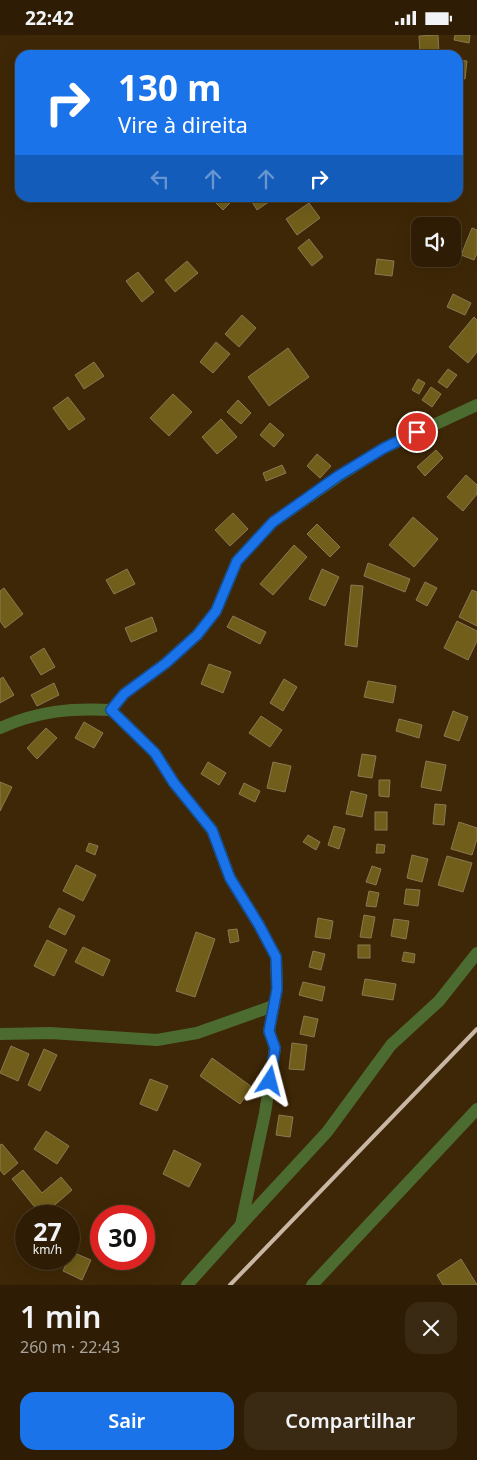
<!DOCTYPE html>
<html lang="pt">
<head>
<meta charset="utf-8">
<style>
  :root { --surface:#2e1d04; --page:#3a2a13; --text:#f1f3f6; --muted:#a7a29a; --line:#493b26; --accent:#1a73e8 }
  body { margin:0; font-family:"Noto Sans",sans-serif; background:var(--page); color:var(--text); height:100vh; display:flex; flex-direction:column; font-size:19px; white-space:nowrap }
  * { box-sizing:border-box; margin:0 }
  p { font-size:16px; color:var(--muted) }
  .icon { flex:none; width:28px; height:28px; fill:none; stroke:currentColor; stroke-width:2; stroke-linecap:round; stroke-linejoin:round }
  .map { position:relative; height:1250px; overflow:hidden }
  .side { display:flex; flex-direction:column; background:var(--surface); flex:1 }
  .side>* { flex:none }
  .hud { position:absolute; left:15px; top:15px; width:448px; height:152px; border-radius:15px; box-shadow:0 5px 20px #0002,0 0 0 1px var(--line); background:#1a73e8; color:#fff; overflow:hidden }
  .fabs { position:absolute; left:411px; top:182px; display:grid; gap:10px }
  .fabs a { display:grid; place-items:center; width:50px; height:50px; border-radius:10px; background:var(--surface); box-shadow:0 5px 20px #0002,0 0 0 1px var(--line); font-size:25px }
  .speed { position:absolute; left:15px; top:1170px; display:flex; gap:10px; font-size:25px; font-weight:700; text-align:center }
  .speed>* { display:grid; place-content:center; width:65px; height:65px; border-radius:50%; background:var(--surface); box-shadow:0 5px 20px #0002,0 0 0 1px var(--line); line-height:1 }
  .speed small { font-size:12px; font-weight:400 }
  .speed .limit { border:8px solid #d22; background:#fff; color:#111 }
  .pin { position:absolute; display:grid; place-items:center; width:42px; height:42px; color:#fff; margin:-21px; border:2px solid #fff; border-radius:50%; box-shadow:0 1px 5px #0007 }
  .me { position:absolute; width:55px; margin:-28px; rotate:9deg; stroke-linejoin:round; filter:drop-shadow(0 0 4px #0008) }
  .turn { display:flex; align-items:center; gap:18px; height:105px; padding:0 20px; font-size:22px }
  .turn .icon { width:65px; height:65px; stroke-width:2.5 }
  .turn b { display:block; font-size:35px; line-height:42px }
  .lanes { display:flex; align-items:center; height:48px; padding:0 20px; background:#0003; justify-content:center; gap:25px; direction:ltr }
  .lanes .off { opacity:.35 }
  .round { display:grid; place-items:center; flex:none; width:52px; height:52px; border-radius:15px; background:var(--page) }
  .overview { display:flex; align-items:center; justify-content:space-between; height:85px; padding:0 20px }
  h1 { font-size:30px; font-weight:600; line-height:38px }
  .action { display:flex; gap:10px; margin-top:auto; padding:10px 20px }
  .action a { flex:1; height:58px; border-radius:15px; background:var(--accent); color:#fff; font-size:20px; font-weight:600; line-height:58px; text-align:center }
  .action a+a { background:var(--page); color:var(--text) }
  .status { display:flex; justify-content:space-between; align-items:center; height:35px; padding:0 25px; background:var(--surface); direction:ltr }
  .status svg { height:14px; fill:currentColor }
  .map>svg:first-child { display:block }
  .building { fill:#715e1a; stroke:#877a53 }
  .lines { fill:none; stroke-linecap:round; stroke-linejoin:round }
  .street { stroke:#4c6b31; stroke-width:12 }
  .rail { stroke:#c8b7a4; stroke-width:4 }
  .route-casing { stroke:#114b97; stroke-width:12 }
  .route { stroke:#1a73e8; stroke-width:9 }
</style>
</head>
<body>
<div class="status"><b>22:42</b><svg viewBox="0 0 49 12"><path d="M0 12V9h3v3zM5 12V6h3v6zM10 12V3h3v9zM15 12V0h3v12zM26 1h20v11H26zM47 4h2v5h-2z"/></svg></div>
<div class="map">
<svg width="477" height="1250" viewBox="0 0 477 1250">
  <rect width="100%" height="100%" fill="#3e2706"/>
  <!-- building -->
  <g class="building">
    <polygon points="438,0 439,18 420,19 419,1"/>
    <polygon points="455,0 470,0 469,8 454,5"/>
    <polygon points="458,25 467,26 465,44 458,43"/>
    <polygon points="210,162 230,162 233,165 223,175"/>
    <polygon points="249,162 276,162 257,175"/>
    <polygon points="309,168 320,183 297,200 286,184"/>
    <polygon points="472,193 477,195 477,218 474,225 461,220"/>
    <polygon points="420,199 420,221 412,218"/>
    <polygon points="309,204 323,222 312,231 298,213"/>
    <polygon points="377,224 394,226 392,241 375,239"/>
    <polygon points="187,226 198,238 175,257 165,245"/>
    <polygon points="138,237 154,257 142,267 126,246"/>
    <polygon points="453,259 471,268 465,280 447,272"/>
    <polygon points="242,280 256,293 239,312 225,299"/>
    <polygon points="474,282 477,285 477,317 468,328 449,312"/>
    <polygon points="216,307 230,319 213,338 200,327"/>
    <polygon points="288,313 309,342 269,371 248,342"/>
    <polygon points="94,327 104,341 84,354 75,340"/>
    <polygon points="448,334 457,340 447,353 438,347"/>
    <polygon points="418,344 425,348 419,359 412,355"/>
    <polygon points="431,352 441,359 432,372 422,365"/>
    <polygon points="173,359 192,377 169,401 150,383"/>
    <polygon points="68,362 85,384 69,395 53,373"/>
    <polygon points="238,365 251,378 241,389 227,377"/>
    <polygon points="221,384 237,402 217,419 202,402"/>
    <polygon points="270,388 284,400 274,412 260,400"/>
    <polygon points="436,415 443,423 425,441 417,432"/>
    <polygon points="317,419 331,431 320,443 307,431"/>
    <polygon points="282,430 286,438 266,446 263,438"/>
    <polygon points="466,440 477,450 477,459 463,476 447,462"/>
    <polygon points="233,478 248,494 230,511 215,495"/>
    <polygon points="413,482 438,504 414,532 389,510"/>
    <polygon points="317,489 340,512 330,522 307,499"/>
    <polygon points="294,510 307,522 273,560 260,549"/>
    <polygon points="368,528 410,544 405,557 364,541"/>
    <polygon points="127,534 135,549 114,559 106,545"/>
    <polygon points="322,534 339,542 325,571 309,564"/>
    <polygon points="425,547 437,553 427,571 416,565"/>
    <polygon points="351,550 363,551 357,612 345,610"/>
    <polygon points="4,553 23,579 5,593 0,586 0,556"/>
    <polygon points="472,555 477,557 477,591 459,582"/>
    <polygon points="233,581 266,597 260,609 227,592"/>
    <polygon points="152,582 157,596 131,607 125,593"/>
    <polygon points="457,586 477,596 477,606 468,625 444,613"/>
    <polygon points="44,613 55,632 41,640 30,622"/>
    <polygon points="209,629 231,637 223,658 201,649"/>
    <polygon points="3,642 14,660 0,668 0,644"/>
    <polygon points="284,644 297,652 283,676 270,668"/>
    <polygon points="368,646 396,651 393,668 364,662"/>
    <polygon points="54,648 59,660 37,671 31,660"/>
    <polygon points="453,676 468,682 459,706 444,701"/>
    <polygon points="261,681 282,695 270,712 249,698"/>
    <polygon points="399,684 422,690 419,703 396,696"/>
    <polygon points="84,687 103,698 94,713 75,703"/>
    <polygon points="46,693 57,703 37,724 27,713"/>
    <polygon points="362,719 376,721 372,743 358,741"/>
    <polygon points="426,726 446,730 441,756 421,752"/>
    <polygon points="208,727 226,738 219,750 201,739"/>
    <polygon points="273,727 291,731 285,757 267,753"/>
    <polygon points="379,745 390,745 389,762 379,761"/>
    <polygon points="0,747 12,752 0,776"/>
    <polygon points="244,748 260,756 255,767 239,759"/>
    <polygon points="351,756 367,760 362,782 346,779"/>
    <polygon points="435,769 446,770 444,790 433,789"/>
    <rect x="375" y="777" width="12" height="18"/>
    <polygon points="459,787 477,793 477,804 472,820 451,814"/>
    <polygon points="334,791 345,794 339,814 328,810"/>
    <polygon points="308,800 320,807 316,815 303,807"/>
    <polygon points="89,808 98,811 95,820 86,816"/>
    <polygon points="377,809 385,810 384,818 376,818"/>
    <polygon points="412,820 428,824 422,847 407,843"/>
    <polygon points="447,821 472,828 463,857 438,850"/>
    <polygon points="76,830 96,840 83,866 63,856"/>
    <polygon points="372,831 381,834 376,850 366,847"/>
    <polygon points="406,854 420,855 418,871 404,869"/>
    <polygon points="369,856 379,858 376,872 366,871"/>
    <polygon points="59,873 75,881 65,900 49,892"/>
    <polygon points="364,880 375,882 371,903 360,902"/>
    <polygon points="318,883 333,886 330,904 315,902"/>
    <polygon points="394,884 409,886 406,904 391,901"/>
    <polygon points="237,894 239,906 230,908 228,895"/>
    <polygon points="196,897 215,904 195,962 176,956"/>
    <polygon points="47,905 67,915 54,941 34,931"/>
    <rect x="358" y="910" width="12" height="13"/>
    <polygon points="83,912 110,925 103,941 75,927"/>
    <polygon points="313,916 325,919 321,935 309,932"/>
    <polygon points="404,917 415,919 414,928 402,926"/>
    <polygon points="365,944 396,949 393,965 362,960"/>
    <polygon points="303,947 325,952 322,966 299,960"/>
    <polygon points="304,981 318,984 314,1002 300,999"/>
    <polygon points="292,1008 307,1010 304,1035 289,1034"/>
    <polygon points="11,1011 29,1019 18,1046 0,1038"/>
    <polygon points="44,1014 57,1020 40,1056 28,1050"/>
    <polygon points="212,1023 252,1052 240,1069 200,1041"/>
    <polygon points="150,1044 168,1051 157,1076 140,1069"/>
    <polygon points="279,1080 293,1082 290,1102 276,1100"/>
    <polygon points="46,1096 69,1111 57,1129 34,1114"/>
    <polygon points="2,1109 18,1128 4,1140 0,1135 0,1110"/>
    <polygon points="174,1115 201,1129 189,1152 163,1139"/>
    <polygon points="23,1135 42,1158 61,1142 72,1155 42,1181 12,1144"/>
    <polygon points="72,1217 91,1225 82,1245 63,1236"/>
    <polygon points="461,1224 477,1250 443,1250 437,1240"/>
  </g>
  <g class="lines">
    <!-- street -->
    <g class="street">
      <path d="M0 693C38 676 70 673 111 675"/>
      <polyline points="0,999 50,998 157,1005 197,998 273,971"/>
      <polyline points="241,1190 265,1078 275,1013 269,996 277,954 276,922 259,890 230,843 212,795 174,748 155,718 111,675 124,659 166,628 197,600 216,576 237,526 273,487 339,441 384,413 477,370"/>
      <polyline points="187,1250 241,1190 327,1097 391,1010 439,966 477,918"/>
      <polyline points="312,1250 477,1074"/>
    </g>
    <!-- rail -->
    <polyline class="rail" points="230,1250 477,994"/>
  </g>
  <g class="lines">
    <!-- route casing -->
    <g class="route-casing">
      <polyline id="route" points="270,1046 275,1013 269,996 277,954 276,922 259,890 230,843 212,795 174,748 155,718 111,675 124,659 166,628 197,600 216,576 237,526 273,487 338,441 384,413 417,397"/>
    </g>
    <!-- route -->
    <use href="#route" class="route"/>
  </g>
</svg>
<div class="fabs">
<a><svg class="icon" aria-label="sound" viewBox="0 0 24 24"><path d="M4 9h4l5-4v14l-5-4H4zM17 9q2 3 0 6"/></svg></a>
</div>
<div class="speed"><div>27<small>km/h</small></div><div class="limit">30</div></div>
<div class="pin" style="left:417px;top:397px;background:#d93025"><svg class="icon" aria-label="arrive" viewBox="0 0 24 24"><path d="M6 21V4h12l-3 4 3 4H6"/></svg></div>
<svg class="me" style="left:270px;top:1046px" viewBox="-20 -20 40 40"><path d="M0-17L14 15 0 8-14 15z" fill="#1a73e8" stroke="#fff" stroke-width="4"/></svg>
<div class="hud">
<div class="turn"><svg class="icon" aria-label="right" viewBox="0 0 24 24"><path d="M7 20v-9h11M14 6l5 5-5 5"/></svg><div><b>130 m</b>Vire à direita</div></div>
<div class="lanes"><svg class="icon off" aria-label="left" viewBox="0 0 24 24"><path d="M17 20v-9H6M10 6l-5 5 5 5"/></svg><svg class="icon off" aria-label="ahead" viewBox="0 0 24 24"><path d="M12 20V5M6 11l6-6 6 6"/></svg><svg class="icon off" aria-label="ahead" viewBox="0 0 24 24"><path d="M12 20V5M6 11l6-6 6 6"/></svg><svg class="icon" aria-label="right" viewBox="0 0 24 24"><path d="M7 20v-9h11M14 6l5 5-5 5"/></svg></div>
</div>
</div>
<section class="side">
<div class="overview"><div><h1>1 min</h1><p>260 m · 22:43</p></div><a class="round"><svg class="icon" aria-label="close" viewBox="0 0 24 24"><path d="M6 6l12 12M18 6L6 18"/></svg></a></div>
<div class="action"><a>Sair</a><a>Compartilhar</a></div>
</section>
</body>
</html>
